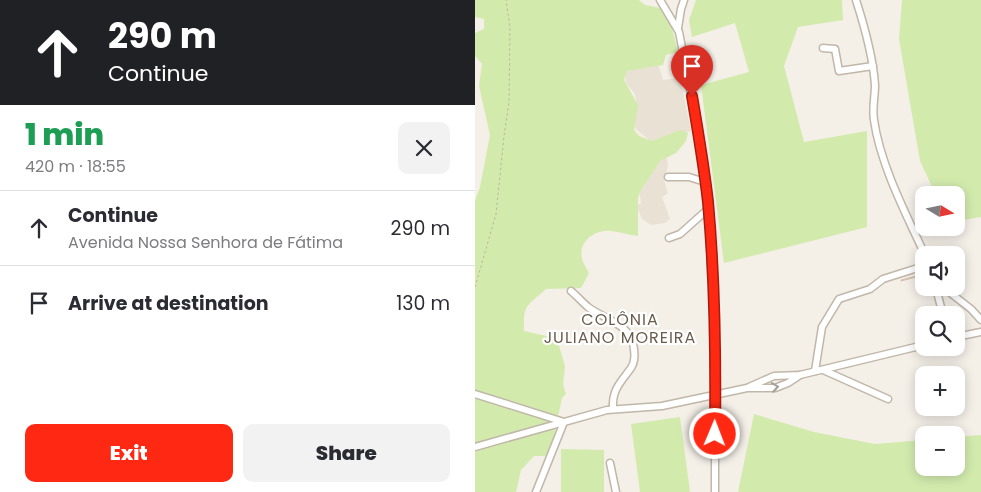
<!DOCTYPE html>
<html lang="en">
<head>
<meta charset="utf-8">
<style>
  :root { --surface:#fff; --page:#f2f2f3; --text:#2b2b33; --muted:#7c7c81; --line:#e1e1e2; --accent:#ff2913 }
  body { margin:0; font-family:Poppins,sans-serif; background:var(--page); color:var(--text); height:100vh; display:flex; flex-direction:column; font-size:19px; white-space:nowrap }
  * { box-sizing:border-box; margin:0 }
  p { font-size:16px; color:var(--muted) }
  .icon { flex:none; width:28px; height:28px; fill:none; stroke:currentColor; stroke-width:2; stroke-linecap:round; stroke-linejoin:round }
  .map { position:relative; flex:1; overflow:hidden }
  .details { display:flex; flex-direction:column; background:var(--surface); width:475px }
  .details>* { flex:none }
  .guide { background:#202124; color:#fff; overflow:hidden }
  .needle { width:32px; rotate:100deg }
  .buttons { position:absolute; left:440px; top:186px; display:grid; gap:10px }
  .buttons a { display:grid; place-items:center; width:50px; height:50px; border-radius:10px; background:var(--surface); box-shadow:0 2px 12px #0003; font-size:25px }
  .pin { position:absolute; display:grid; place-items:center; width:42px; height:42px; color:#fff; margin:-51px -21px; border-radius:50% 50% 50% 0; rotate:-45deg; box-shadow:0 0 5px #0007 }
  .pin .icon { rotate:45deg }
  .me { position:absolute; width:55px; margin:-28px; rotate:1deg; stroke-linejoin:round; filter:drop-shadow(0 0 4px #0008) }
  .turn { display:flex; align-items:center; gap:18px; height:105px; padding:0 25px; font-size:22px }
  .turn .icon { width:65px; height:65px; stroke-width:2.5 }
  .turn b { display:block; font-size:35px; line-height:42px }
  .round { display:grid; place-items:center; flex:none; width:52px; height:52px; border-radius:10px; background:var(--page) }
  .summary { display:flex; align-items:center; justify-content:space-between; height:85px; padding:0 25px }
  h1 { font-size:30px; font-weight:800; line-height:38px; color:#1e9e55 }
  .button { display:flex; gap:10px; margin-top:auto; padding:10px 25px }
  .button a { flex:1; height:58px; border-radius:10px; background:var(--accent); color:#fff; font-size:20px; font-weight:800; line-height:58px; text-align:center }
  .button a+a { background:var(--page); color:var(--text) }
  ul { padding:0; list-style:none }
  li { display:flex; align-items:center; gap:15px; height:75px; padding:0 25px; border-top:1px solid var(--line) }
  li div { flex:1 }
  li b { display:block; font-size:19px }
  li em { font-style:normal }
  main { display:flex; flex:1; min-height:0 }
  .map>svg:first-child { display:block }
  .residential { fill:#e8e1d4 }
  .green { fill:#d2ebad }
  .building { fill:#d9cdbe; stroke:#d2c2ae }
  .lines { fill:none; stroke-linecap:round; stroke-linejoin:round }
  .minor-casing { stroke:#c0b7a9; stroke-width:9 }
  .path { stroke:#c3b299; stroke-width:1; stroke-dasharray:2.5 2.5; stroke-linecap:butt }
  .minor { stroke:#fff; stroke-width:6 }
  .oneway { stroke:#a49f9a }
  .route-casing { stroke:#a61b0c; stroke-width:12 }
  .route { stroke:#ff2913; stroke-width:9 }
  .labels { text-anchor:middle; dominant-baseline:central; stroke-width:4.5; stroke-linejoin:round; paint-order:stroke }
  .quarter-label { font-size:16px; letter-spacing:1px; fill:#6b5d4c; stroke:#fff }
</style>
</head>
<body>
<main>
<section class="details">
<div class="guide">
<div class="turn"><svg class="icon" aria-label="ahead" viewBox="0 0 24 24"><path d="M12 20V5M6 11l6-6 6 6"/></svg><div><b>290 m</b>Continue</div></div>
</div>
<div class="summary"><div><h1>1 min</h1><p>420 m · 18:55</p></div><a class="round"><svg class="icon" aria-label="close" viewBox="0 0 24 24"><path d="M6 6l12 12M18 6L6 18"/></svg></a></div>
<ul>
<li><svg class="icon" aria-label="ahead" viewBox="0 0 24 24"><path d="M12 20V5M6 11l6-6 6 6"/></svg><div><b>Continue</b><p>Avenida Nossa Senhora de Fátima</p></div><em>290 m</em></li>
<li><svg class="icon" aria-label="arrive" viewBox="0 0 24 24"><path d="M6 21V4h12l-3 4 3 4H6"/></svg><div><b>Arrive at destination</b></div><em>130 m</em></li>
</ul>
<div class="button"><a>Exit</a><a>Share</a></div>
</section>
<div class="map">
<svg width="506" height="492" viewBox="0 0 506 492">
  <rect width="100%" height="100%" fill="#f4efe7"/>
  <!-- residential -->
  <polygon class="residential" points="182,61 188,80 205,78 216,131 189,139 193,166 189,180 193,193 187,197 195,219 190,223 176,225 167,219 162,206 166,203 163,182 173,165 173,139 160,128 157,116 162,110 160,94 151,83 150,72"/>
  <!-- green -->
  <g class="green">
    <path d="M0 0H164L170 5 186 8 197 28 203 52 191 55 188 65 152 71 149 80 163 105 159 130 164 136 177 141 205 130 213 133 211 141 201 153 185 161 166 190 163 198V236C154 235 145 232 136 231 120 229 103 241 107 259 108 263 112 269 114 273L106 288 71 289C52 306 48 304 49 331L76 337 83 342 90 366 88 384 91 394 87 398 75 454 71 456H59L46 470 41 492H0V201L5 187 15 135 4 86 7 64 0 56V33L9 29V19L0 17Z"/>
    <polygon points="221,0 367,0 368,20 323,27 309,66 329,142 392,131 392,227 249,263 226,85 274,72 260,23 217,37 214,20"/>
    <polygon points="427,0 506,0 506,217 481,221 481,195 461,195 445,161 424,39"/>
    <polygon points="279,414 339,432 400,444 449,440 449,468 481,468 481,437 506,435 506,492 263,492"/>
    <polygon points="205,417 215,492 165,492 156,424"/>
    <polygon points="86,449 129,450 129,492 86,492"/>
  </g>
  <!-- building -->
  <polygon class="building" points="449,274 449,275 426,281 426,280"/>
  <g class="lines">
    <!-- minor casing -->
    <g class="minor-casing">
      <g id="minor">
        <polyline points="185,0 204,32 226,146 233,201 240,339 240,492"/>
        <path d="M381 0C390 28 398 56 400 85 400 97 397 108 399 120 405 164 431 214 450 255"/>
        <polyline points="203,28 206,9 209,0"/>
        <polyline points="348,48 360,49 364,71 398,66"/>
        <polyline points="193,177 214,177 230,182"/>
        <polyline points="194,238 205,234 233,209"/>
        <polyline points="461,288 468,315"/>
        <polyline points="469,288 496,309 506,320"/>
        <path d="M96 291C102 296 107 302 113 307 130 320 157 324 159 349 160 356 160 362 156 368 146 382 137 389 138 408"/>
        <polyline points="481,337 506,332"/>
        <polyline points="348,370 413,399"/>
        <polyline points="340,371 347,327 364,299 395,289 408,279 449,266"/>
        <polyline points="274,387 299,376 325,375 449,345"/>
        <polyline points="0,394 89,422 61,492"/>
        <polyline points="0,447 132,410 187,406 272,388 300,388 313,383 325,375"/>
        <polyline points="135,463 141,492"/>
      </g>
    </g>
    <!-- path -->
    <polyline class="path" points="0,287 21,214 29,136 34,102 35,28 31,0"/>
    <!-- minor -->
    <use href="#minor" class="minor"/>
  </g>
  <!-- one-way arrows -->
  <defs><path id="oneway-chevron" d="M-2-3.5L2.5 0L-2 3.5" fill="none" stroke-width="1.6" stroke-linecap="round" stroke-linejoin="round" transform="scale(1.25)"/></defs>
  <use class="oneway" href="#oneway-chevron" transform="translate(300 387) rotate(-9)"/>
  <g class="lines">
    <!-- route casing -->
    <g class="route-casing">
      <path id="route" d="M217 96C223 131 229 166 233 202 240 279 241 356 240 434"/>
    </g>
    <!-- route -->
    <use href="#route" class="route"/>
  </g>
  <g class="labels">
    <!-- quarter labels -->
    <g class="quarter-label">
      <text x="145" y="319">COLÔNIA<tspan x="145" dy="18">JULIANO MOREIRA</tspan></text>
    </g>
  </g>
</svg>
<div class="buttons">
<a><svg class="needle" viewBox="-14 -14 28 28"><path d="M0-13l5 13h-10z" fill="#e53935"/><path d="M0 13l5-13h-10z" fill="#7c7c81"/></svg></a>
<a><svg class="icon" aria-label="sound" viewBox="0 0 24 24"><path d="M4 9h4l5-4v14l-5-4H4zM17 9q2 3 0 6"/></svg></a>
<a><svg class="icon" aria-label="search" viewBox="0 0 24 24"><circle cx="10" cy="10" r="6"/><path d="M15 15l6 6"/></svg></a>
<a>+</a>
<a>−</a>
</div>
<div class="pin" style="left:217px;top:96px;background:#d93025"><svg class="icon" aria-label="arrive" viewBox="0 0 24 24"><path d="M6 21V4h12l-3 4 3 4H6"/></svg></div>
<svg class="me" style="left:240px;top:434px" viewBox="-20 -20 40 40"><circle r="17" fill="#ff2913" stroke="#fff" stroke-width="3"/><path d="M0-11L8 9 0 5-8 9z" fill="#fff"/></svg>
</div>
</main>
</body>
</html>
